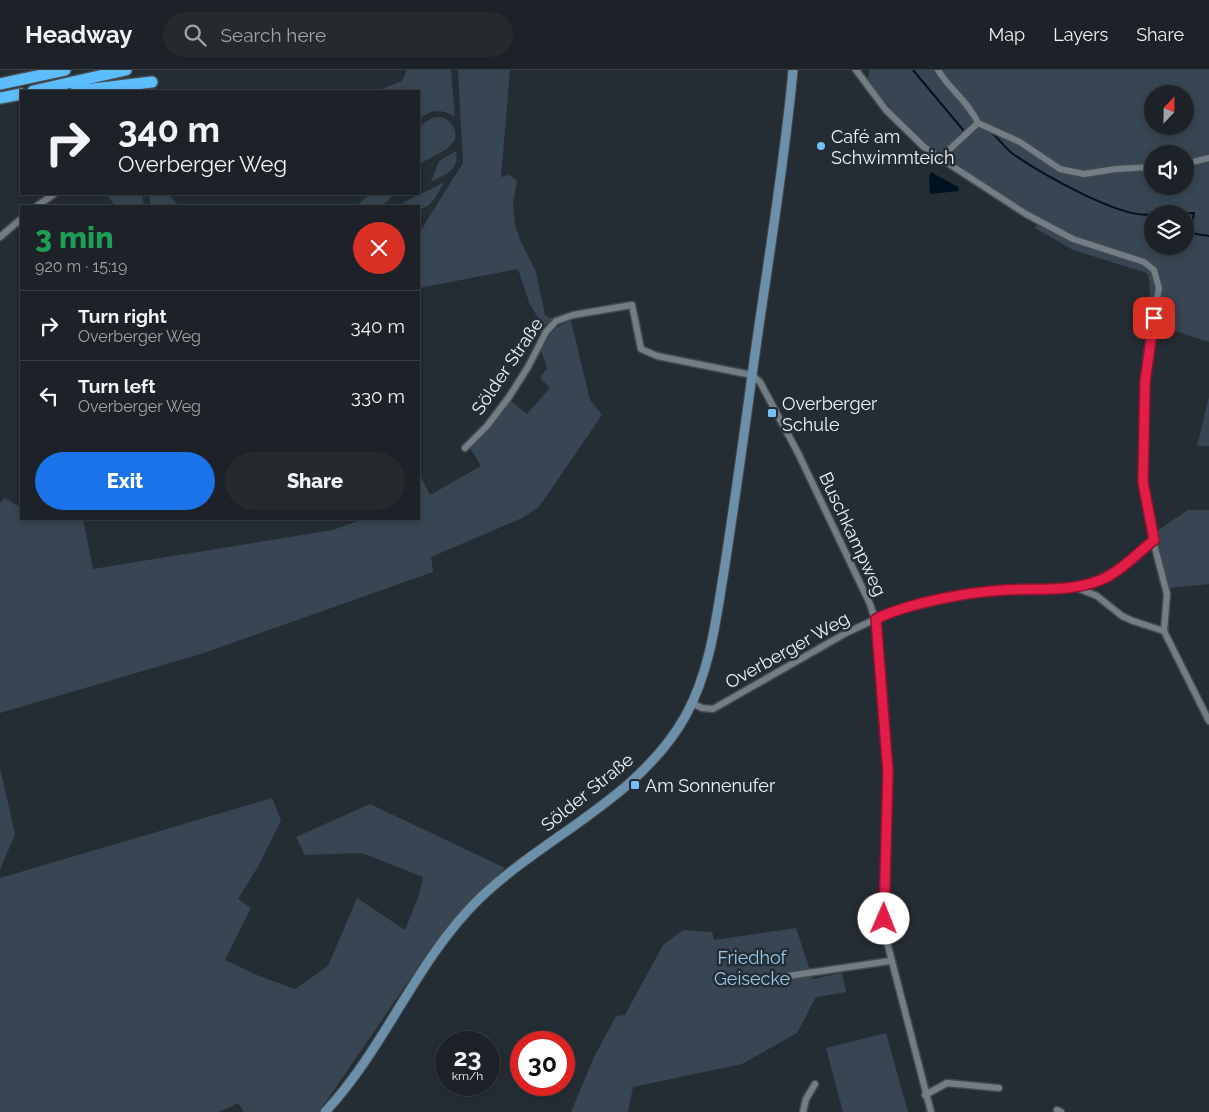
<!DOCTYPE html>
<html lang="en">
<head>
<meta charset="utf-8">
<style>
  :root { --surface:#1c2227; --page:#252a2f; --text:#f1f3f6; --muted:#a0a4a7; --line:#3a3f44; --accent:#1a73e8 }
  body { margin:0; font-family:Raleway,sans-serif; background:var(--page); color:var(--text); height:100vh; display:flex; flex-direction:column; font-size:19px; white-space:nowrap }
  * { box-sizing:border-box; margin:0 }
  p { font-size:16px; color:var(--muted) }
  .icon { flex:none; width:28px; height:28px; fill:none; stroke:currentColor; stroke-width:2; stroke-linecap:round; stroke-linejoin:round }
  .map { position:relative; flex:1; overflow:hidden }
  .details { position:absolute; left:20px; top:135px; width:400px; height:315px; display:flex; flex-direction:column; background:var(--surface); border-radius:0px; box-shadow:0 2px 8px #0003,0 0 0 1px var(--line) }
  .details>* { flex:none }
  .top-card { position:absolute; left:20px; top:20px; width:400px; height:105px; border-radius:0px; box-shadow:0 2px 8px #0003,0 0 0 1px var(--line); background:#1c2227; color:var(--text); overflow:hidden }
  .needle { width:32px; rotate:22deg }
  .tools { position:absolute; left:1144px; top:15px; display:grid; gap:10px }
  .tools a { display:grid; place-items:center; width:50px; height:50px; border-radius:50%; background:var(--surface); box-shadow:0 2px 8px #0003,0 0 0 1px var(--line); font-size:25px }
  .speed { position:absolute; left:435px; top:961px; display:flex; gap:10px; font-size:25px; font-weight:700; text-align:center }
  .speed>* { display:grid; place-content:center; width:65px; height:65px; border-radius:50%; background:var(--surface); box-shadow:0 2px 8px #0003,0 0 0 1px var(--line); line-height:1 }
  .speed small { font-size:12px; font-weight:400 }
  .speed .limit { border:8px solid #d22; background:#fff; color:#111 }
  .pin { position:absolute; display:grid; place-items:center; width:42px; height:42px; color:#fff; margin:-21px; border-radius:10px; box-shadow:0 2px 8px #0006 }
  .me { position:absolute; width:55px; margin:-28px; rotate:1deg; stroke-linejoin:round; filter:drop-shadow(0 0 4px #0008) }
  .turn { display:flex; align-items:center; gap:18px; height:105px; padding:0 15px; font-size:22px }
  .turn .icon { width:65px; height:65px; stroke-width:2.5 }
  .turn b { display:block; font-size:35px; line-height:42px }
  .round { display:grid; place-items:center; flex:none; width:52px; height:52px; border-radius:26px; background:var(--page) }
  .headline { display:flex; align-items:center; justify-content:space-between; height:85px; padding:0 15px }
  h1 { font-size:30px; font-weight:800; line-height:38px; color:#1e9e55 }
  .primary-button { display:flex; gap:10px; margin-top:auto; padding:10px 15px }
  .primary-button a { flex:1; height:58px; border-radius:30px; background:var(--accent); color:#fff; font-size:20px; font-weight:800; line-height:58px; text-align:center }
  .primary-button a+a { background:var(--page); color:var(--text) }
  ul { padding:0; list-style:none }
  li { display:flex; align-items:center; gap:15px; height:70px; padding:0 15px; border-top:1px solid var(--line) }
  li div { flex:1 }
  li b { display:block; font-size:19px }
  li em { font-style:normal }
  header { display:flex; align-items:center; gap:30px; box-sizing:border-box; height:70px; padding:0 25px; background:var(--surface); border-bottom:1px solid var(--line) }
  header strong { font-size:24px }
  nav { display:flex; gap:28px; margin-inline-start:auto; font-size:18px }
  .search { width:350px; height:45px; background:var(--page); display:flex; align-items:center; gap:12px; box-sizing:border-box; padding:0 18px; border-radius:28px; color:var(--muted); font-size:19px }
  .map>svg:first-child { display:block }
  .green { fill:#374652; fill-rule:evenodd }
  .water { fill:#001221 }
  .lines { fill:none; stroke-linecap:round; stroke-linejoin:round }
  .stream { stroke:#001221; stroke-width:2 }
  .street-casing { stroke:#444a50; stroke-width:9 }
  .secondary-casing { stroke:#444a50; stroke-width:11 }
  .highway-casing { stroke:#444a50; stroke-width:14 }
  .street { stroke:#737d85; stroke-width:6 }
  .secondary { stroke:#6c90a9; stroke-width:9 }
  .highway { stroke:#5dbdfc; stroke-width:11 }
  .route-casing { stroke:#92132f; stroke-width:12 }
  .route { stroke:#e11d48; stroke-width:9 }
  .poi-dot { fill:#73c0f6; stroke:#252d34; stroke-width:2 }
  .labels { text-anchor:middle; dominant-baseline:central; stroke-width:5; stroke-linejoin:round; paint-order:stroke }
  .poi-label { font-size:18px; fill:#edf2f7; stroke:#252d34; text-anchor:start }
  .street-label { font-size:18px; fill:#edf2f7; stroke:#252d34 }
  .park-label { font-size:18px; fill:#97c9ed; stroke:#252d34 }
</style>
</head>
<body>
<header>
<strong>Headway</strong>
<div class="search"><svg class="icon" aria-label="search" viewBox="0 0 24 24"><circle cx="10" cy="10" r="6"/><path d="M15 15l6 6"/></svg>Search here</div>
<nav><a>Map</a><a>Layers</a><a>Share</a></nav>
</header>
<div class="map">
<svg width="1209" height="1042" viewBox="0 0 1209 1042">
  <rect width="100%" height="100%" fill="#252d34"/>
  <!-- green -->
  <g class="green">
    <path d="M407 0H451L455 47C442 38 430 39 419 50V21H377L402 11Z"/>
    <polygon points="458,0 510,0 501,107 509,105 517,110 513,135 515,154 520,170 536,202 545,245 549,248 556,247 543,257 529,232 518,199 419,218 419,163 463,93"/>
    <polygon points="869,0 936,0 973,44 976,52 939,85 907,57 868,11"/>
    <path d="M938 0H1209V87L1185 93V84H1152V96L1084 103 1060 98 979 52ZM1152 24H1185V56H1152Z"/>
    <path d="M440 47C452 50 457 59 455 70L447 79 419 94V56L432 48Z"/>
    <path d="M978 54 1073 103 1152 98V116H1185V95L1209 89V272L1160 256 1158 264 1152 261 1160 218 1155 199 1073 168 1026 143 942 88ZM1152 144H1185V176H1152Z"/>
    <path d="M456 81C460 100 446 104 431 112L439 91Z"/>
    <path d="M443 113C439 123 431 138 419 139V136L402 133Z"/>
    <polygon points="107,124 142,124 144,136 115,136"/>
    <polygon points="149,124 168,124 179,136 151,136"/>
    <path d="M370 124H392C387 140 371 136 357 135Z"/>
    <path d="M1037 153 1143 193C1165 211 1154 235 1149 260L1147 263C1144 240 1155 224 1147 203L1073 180 1035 158Z"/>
    <path d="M571 251 590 330 602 345 539 437 522 448 431 487 433 502 204 583 0 643V433L4 428 21 437V449H83L93 499 333 460 363 449H419V408L421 407 430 425 481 396 470 378 511 331 527 344 550 318 540 308 547 298 541 280C549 264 554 256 571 251Z"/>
    <polygon points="1209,327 1209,376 1197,376"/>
    <polygon points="1188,440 1209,440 1209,514 1168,518 1154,463"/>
    <polygon points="0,698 15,764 0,800"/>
    <polygon points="272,728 281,750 259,795 238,829 251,838 225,890 259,906 295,919 328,896 357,828 405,860 419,825 423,807 362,783 305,785 296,767 370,734 505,798 454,849 431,878 319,1042 244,1042 238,1033 219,1042 0,1042 0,808"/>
    <polygon points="796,858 813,909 842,903 846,922 816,927 797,963 742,994 633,1017 628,1042 571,1042 594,987 616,946 625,945 663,875 683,860 712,862 714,870"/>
    <polygon points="886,963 908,1042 843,1042 826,978"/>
  </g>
  <!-- water -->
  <polygon class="water" points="931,102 958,117 959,121 930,124 929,106"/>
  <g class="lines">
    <!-- stream -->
    <g class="stream">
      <polyline points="913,0 964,61"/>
      <path d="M991 62C999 69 1005 78 1013 84 1039 102 1123 151 1152 144"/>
      <polyline points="1154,144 1194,143 1190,163 1209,166"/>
    </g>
    <!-- street casing -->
    <g class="street-casing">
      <g id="street">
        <polyline points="856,0 886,40 924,77 940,88 1026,144 1073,169 1144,192 1154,200 1159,218 1148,278 1145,312 1143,412 1153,470 1167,524 1164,561 1209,651"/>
        <path d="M938 0C949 19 969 32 978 53L940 88"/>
        <polyline points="978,53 1020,72 1060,99 1084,104 1116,99 1152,97"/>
        <polyline points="1185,94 1209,88"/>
        <polyline points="37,136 54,124"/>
        <polyline points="0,167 21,149"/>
        <polyline points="465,378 487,356 509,327 528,297 546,262 556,251 573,245 632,235 641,279 657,286 752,305 760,312 798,383 870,534 877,555 888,703 884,822 887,872 931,1042"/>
        <path d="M1075 517C1110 508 1127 493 1153 470"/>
        <polyline points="692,633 702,638 713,639 846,563 891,542 976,522 1075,517 1097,526 1122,546 1133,551 1164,561"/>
        <polyline points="781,907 890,891"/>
        <polyline points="925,1025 947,1013 999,1018"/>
        <polyline points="1057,1040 1061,1042"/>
        <polyline points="803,1042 806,1029 815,1014"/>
      </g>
    </g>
    <!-- secondary casing -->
    <g class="secondary-casing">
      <path id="secondary" d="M325 1042C386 977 416 890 480 828 546 765 640 728 686 645 710 601 716 550 724 501 733 443 741 386 749 328 763 219 783 110 793 0"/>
    </g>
    <!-- highway casing -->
    <g class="highway-casing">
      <g id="highway">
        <polyline points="0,14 65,0"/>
        <polyline points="33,21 126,0"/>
        <polyline points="76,21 152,12"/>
        <polyline points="0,28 21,24"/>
      </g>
    </g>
    <!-- street -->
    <use href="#street" class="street"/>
    <!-- secondary -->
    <use href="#secondary" class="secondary"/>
    <!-- highway -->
    <use href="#highway" class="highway"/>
  </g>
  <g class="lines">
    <!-- route casing -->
    <g class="route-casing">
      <path id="route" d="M884 849 888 702 876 549C909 533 967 522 1005 520 1039 518 1078 523 1109 506 1126 496 1139 482 1154 470L1143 412 1145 312 1154 248"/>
    </g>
    <!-- route -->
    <use href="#route" class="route"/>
  </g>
  <!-- markers -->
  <g class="poi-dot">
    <circle cx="821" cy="76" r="5"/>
    <rect x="767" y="338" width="10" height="10" rx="2.5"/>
    <rect x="630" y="710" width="10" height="10" rx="2.5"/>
  </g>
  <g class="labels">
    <!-- poi labels -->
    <g class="poi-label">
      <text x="831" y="66">Café am<tspan x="831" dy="21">Schwimmteich</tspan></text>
      <text x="782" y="333">Overberger<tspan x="782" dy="21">Schule</tspan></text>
      <text x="645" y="715">Am Sonnenufer</text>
    </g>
    <!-- street labels -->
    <g class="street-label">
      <text transform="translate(507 296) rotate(-56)">Sölder Straße</text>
      <text transform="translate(853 464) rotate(65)">Buschkampweg</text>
      <text transform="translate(787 580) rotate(-29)">Overberger Weg</text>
      <text transform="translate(587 722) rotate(-39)">Sölder Straße</text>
    </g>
    <!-- park labels -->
    <g class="park-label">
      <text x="752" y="887">Friedhof<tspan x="752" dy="21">Geisecke</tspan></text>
    </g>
  </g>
</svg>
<div class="tools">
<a><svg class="needle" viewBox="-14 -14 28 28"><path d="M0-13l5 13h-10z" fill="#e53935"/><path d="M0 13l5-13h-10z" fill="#a0a4a7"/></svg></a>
<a><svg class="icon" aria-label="sound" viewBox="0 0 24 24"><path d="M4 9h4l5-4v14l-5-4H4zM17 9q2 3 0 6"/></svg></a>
<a><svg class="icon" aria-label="layers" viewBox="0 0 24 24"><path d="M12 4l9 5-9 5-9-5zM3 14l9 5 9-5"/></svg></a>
</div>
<div class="speed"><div>23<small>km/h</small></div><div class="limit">30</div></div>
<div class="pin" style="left:1154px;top:248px;background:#d93025"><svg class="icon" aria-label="arrive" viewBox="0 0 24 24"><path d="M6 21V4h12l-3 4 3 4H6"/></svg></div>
<svg class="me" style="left:884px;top:849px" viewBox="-20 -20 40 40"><circle r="19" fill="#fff"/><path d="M0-13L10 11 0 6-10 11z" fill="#e11d48"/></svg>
<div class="top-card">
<div class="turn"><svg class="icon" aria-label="right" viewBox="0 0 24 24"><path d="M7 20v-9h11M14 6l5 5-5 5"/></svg><div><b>340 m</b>Overberger Weg</div></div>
</div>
<section class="details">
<div class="headline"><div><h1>3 min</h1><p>920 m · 15:19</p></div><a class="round" style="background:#d93025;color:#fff"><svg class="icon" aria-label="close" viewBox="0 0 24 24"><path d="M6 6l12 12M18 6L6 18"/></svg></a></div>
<ul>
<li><svg class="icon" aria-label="right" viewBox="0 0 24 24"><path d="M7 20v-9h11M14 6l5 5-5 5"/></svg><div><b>Turn right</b><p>Overberger Weg</p></div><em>340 m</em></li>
<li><svg class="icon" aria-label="left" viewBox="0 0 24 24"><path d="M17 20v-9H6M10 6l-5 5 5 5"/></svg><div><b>Turn left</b><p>Overberger Weg</p></div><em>330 m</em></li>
</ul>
<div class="primary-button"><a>Exit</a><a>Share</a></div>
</section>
</div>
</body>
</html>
